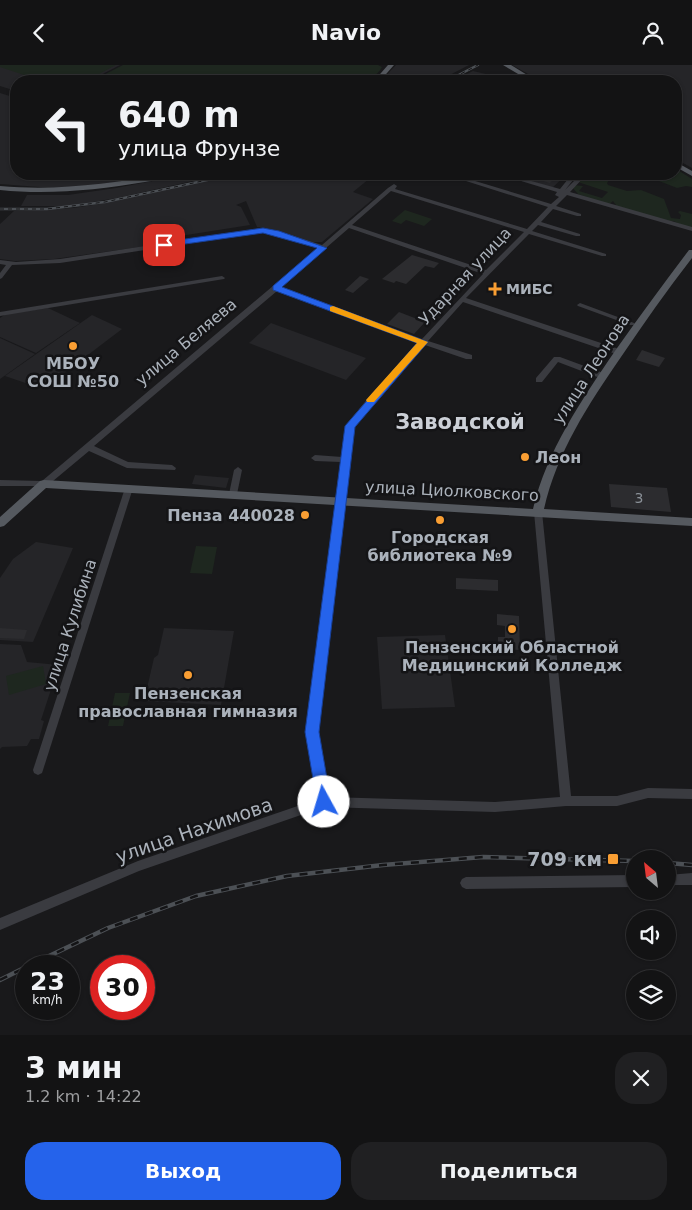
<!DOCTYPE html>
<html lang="ru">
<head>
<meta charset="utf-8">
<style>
  :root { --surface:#131314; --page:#202022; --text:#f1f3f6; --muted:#9d9ea0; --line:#323234; --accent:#2563eb }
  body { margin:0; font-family:"DejaVu Sans",sans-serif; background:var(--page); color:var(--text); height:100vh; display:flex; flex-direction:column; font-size:19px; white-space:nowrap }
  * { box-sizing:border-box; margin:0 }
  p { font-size:16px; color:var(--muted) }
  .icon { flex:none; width:28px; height:28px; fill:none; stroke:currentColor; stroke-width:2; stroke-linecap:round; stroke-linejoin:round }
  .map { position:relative; height:970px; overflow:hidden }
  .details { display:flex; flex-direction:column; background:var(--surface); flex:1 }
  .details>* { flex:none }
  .hud { position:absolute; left:10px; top:10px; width:672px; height:105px; border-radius:20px; box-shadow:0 1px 4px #0004,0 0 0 1px var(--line); background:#131314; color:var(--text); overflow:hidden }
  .needle { width:32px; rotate:332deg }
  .controls { position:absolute; left:626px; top:785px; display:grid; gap:10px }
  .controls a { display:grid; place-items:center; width:50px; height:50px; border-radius:50%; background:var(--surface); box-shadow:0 1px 4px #0004,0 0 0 1px var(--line); font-size:25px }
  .speed { position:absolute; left:15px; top:890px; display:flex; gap:10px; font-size:25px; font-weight:700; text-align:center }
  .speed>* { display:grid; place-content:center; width:65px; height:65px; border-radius:50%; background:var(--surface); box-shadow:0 1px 4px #0004,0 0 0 1px var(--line); line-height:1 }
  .speed small { font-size:12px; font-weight:400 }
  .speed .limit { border:8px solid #d22; background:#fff; color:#111 }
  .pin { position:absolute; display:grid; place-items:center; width:42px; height:42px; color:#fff; margin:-21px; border-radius:10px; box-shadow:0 2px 8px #0006 }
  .me { position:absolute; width:55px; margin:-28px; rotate:354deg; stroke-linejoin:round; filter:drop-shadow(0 0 4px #0008) }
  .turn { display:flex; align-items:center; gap:18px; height:105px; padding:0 25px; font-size:22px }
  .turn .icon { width:65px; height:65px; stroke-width:2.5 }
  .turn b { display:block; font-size:35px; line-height:42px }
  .round { display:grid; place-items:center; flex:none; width:52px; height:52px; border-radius:20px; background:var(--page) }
  .summary { display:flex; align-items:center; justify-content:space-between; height:85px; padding:0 25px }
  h1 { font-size:30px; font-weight:700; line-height:38px }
  .button { display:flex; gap:10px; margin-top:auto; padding:10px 25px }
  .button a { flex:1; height:58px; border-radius:20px; background:var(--accent); color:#fff; font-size:20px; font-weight:700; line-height:58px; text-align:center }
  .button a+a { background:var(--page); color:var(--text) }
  header { display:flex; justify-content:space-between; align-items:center; height:65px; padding:0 25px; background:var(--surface); font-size:22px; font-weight:700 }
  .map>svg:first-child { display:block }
  .built { fill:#252528 }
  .green { fill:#1e271f }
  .building { fill:#2c2c2f }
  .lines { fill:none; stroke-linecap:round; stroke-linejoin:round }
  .minor { fill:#3a3b40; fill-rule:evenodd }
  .major { fill:#55595f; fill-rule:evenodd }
  .rail-far1-casing { stroke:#4c5055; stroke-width:2.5 }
  .rail-casing { stroke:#4c5055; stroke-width:4.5 }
  .rail-far1 { stroke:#141416; stroke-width:1; stroke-dasharray:4; stroke-linecap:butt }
  .rail { stroke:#141416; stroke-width:2.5; stroke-dasharray:8; stroke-linecap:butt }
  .route { fill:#2563eb; stroke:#184099 }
  .slow { fill:#f59e0b }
  .poi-dot { fill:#f99e33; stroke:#141416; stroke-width:2 }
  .labels { text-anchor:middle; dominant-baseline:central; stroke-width:5; stroke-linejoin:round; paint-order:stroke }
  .far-poi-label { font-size:14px; font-weight:bold; fill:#abb2bb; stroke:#141416; text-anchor:start }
  .number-label { font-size:14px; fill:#8a9097 }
  .street-label { font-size:16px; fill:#abb2bb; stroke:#141416 }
  .poi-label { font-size:16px; font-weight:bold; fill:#abb2bb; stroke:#141416 }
  .near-street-label { font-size:19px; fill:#abb2bb; stroke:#141416 }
  .near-poi-label { font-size:19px; font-weight:bold; fill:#abb2bb; stroke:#141416; text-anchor:end }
  .district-label { font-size:21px; font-weight:bold; fill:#ccd0d7; stroke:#141416 }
</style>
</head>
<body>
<header><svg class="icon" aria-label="back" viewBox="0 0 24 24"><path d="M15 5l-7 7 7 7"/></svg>Navio<svg class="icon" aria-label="person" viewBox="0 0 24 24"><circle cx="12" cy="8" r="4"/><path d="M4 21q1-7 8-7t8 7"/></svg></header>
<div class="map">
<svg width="692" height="970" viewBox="0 0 692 970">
  <rect width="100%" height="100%" fill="#19191b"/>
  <!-- built -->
  <g class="built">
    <polygon points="0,0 120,0 89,16 16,16 16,26 0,21"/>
    <polygon points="396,0 469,0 438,16 381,16"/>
    <polygon points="512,0 692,0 692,103 676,94 676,16 541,16"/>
    <polygon points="473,6 490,10 502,14 499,16 453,16"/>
    <polygon points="0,28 16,33 16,109 162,109 119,117 66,124 0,119"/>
    <polygon points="189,109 224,109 117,133 69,141 21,141 27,130 68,130 116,123"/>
    <polygon points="237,109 375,109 353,127 373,134 322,177 311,177 276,165 257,162 246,136 236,140 241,142 250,160 180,171 147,181 54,194 15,196 0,194 0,159 14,146 73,143 106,138"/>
    <polygon points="506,109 567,109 552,123"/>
    <polygon points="48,243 80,258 36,288 0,272 0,253 6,249"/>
    <polygon points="92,250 122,264 43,324 5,311"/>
    <polygon points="271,258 366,293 346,315 249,278"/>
    <polygon points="0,273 35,289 0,314"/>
    <polygon points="195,410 229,413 226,423 192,419"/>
    <polygon points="36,477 73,483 33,577 0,575 0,513 13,494"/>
    <polygon points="164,563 234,566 221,640 144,636 154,593 158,590"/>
    <polygon points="445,570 455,642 382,644 377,572"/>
    <polygon points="0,579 21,580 27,597 59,600 41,655 44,656 39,674 31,674 27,681 2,682 0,684"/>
  </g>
  <!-- green -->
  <g class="green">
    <polygon points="0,0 116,0 86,16 37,16 39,15 0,2"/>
    <path d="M123 0H378L382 2C377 12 370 12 360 16H92Z"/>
    <polygon points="676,104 692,114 692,122 686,121 677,123 641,109 676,109"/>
    <polygon points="584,109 609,115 607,118 608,120 627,126 641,125 664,134 671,153 680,154 681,150 678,147 680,146 692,149 692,164 673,156 665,156 618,143 613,136 608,140 578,129 572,122 574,120 583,121 579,126 602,133 608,127 578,117"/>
    <polygon points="405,145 432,154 424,161 406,155 401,159 392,156"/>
    <polygon points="196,481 217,482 212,509 190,508"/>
    <polygon points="43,601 46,619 9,630 6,611"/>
    <polygon points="115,628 130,628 123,661 108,661"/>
  </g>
  <!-- building -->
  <g class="building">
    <polygon points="541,109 558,109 550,118 536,114"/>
    <polygon points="412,190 439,198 434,203 425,201 406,219 396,216 394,218 382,214"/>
    <polygon points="360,211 369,214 353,228 345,225"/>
    <polygon points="399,247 425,257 414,269 387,259"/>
    <polygon points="642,285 665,293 659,302 636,295"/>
    <polygon points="609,419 667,423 671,447 611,442"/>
    <polygon points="456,513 498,515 498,526 456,524"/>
    <polygon points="497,549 519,551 520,585 498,584 498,572 505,572 505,561 497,560"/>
    <polygon points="0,563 27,565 24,574 0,573"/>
  </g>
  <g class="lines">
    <!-- minor -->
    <g class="minor">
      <path d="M444 109H452L551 139 559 132 555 130 557 127 498 109H506L560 124 572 109H578L565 125 581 109H587L570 127 692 162V166L567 130 556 141 581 149V151H577L553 144 541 157 580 169V171H576L538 160 532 166 606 189V191H602L529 169 466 233 622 285V289H616L463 237 428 276 472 290V294H466L425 280 379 331 354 362 317 667 329 732 495 737 560 732 534 447 538 444 542 447 571 731H617L648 723 692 724V734L648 733 617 741H566L495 747 324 742 139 806 0 865V853L138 796 318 734 307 667 341 397 315 396 311 393 315 390 342 392 347 359 373 327 419 277 277 226 94 381 128 397 172 400 176 403 175 405 127 403 89 386 47 421H0V415L42 416 318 183 275 169 263 167 60 198 12 200 2 213 0 214V208L6 200 0 199V195L16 197 60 194 263 163 278 166 322 180 388 123 394 119 397 121 395 124 527 164 548 142ZM391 126 524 167 486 205 352 160ZM349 163 483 209 422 274 281 222Z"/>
      <polygon points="222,211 225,213 224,214 0,251 0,247"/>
      <polygon points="580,238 634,258 635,259 634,260 630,260 578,241 577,240"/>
      <polygon points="554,292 560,292 606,309 607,311 606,313 600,313 558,297 542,317 536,317 536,313"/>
      <polygon points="238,402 242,405 237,429 233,432 229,429 234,405"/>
      <polygon points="129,420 133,423 43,705 42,708 38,710 34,708 33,705 125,423"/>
      <polygon points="692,808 692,820 668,820 668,810"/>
      <polygon points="635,810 635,822 466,824 462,822 460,818 462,814 466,812"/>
    </g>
    <!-- major -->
    <g class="major">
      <polygon points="388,0 394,0 380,16 374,16"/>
      <polygon points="503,0 511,0 537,16 530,16"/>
      <polygon points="676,97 692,106 692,111 676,102"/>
      <path d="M164 109H179C171 115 156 115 145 117 97 125 49 130 0 125V121C56 126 109 119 164 109Z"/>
      <path d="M689 185H692V193C667 225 644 258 621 292 588 340 557 387 544 444L692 453V461L46 423 4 461 0 462V452L40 416 44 415 533 444C547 385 581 336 615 286 639 252 664 218 689 185Z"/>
    </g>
    <!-- rail-far1 casing -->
    <g class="rail-far1-casing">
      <g id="rail-far1">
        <polyline points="447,16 478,0"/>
        <polyline points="0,144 47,144 105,137 235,109"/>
      </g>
    </g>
    <!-- rail casing -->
    <g class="rail-casing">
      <g id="rail">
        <polyline points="668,798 692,800"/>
        <polyline points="28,901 108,863 196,831 287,811 383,800 483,792 635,796"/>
        <polyline points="0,915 26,902"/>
      </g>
    </g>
    <!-- rail-far1 -->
    <use href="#rail-far1" class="rail-far1"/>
    <!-- rail -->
    <use href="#rail" class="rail"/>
  </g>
  <!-- route -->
  <polygon class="route" points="263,163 279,166 327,183 282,222 428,277 355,362 319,667 331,737 329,741 324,743 319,741 317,737 305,667 345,361 417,278 273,225 273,221 317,183 263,168 164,182 160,180 164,177"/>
  <!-- slow -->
  <polygon class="slow" points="333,241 428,277 374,337 367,337 366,335 417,278 330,246 330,242"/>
  <!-- markers -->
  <g class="poi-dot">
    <path d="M492.5 216.5h5v5h5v5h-5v5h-5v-5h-5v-5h5z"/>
    <circle cx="73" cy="281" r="5"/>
    <circle cx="525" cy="392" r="5"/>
    <circle cx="305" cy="450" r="5"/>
    <circle cx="440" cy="455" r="5"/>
    <circle cx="512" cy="564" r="5"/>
    <circle cx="188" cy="610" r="5"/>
    <rect x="607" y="788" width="12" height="12" rx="2.5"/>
  </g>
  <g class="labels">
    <!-- far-poi labels -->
    <g class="far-poi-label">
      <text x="506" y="224">МИБС</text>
    </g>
    <!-- number labels -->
    <g class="number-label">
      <text x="639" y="433">3</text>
    </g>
    <!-- street labels -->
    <g class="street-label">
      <text transform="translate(465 211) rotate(-47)">Ударная улица</text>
      <text transform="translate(186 277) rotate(-40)">улица Беляева</text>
      <text transform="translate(591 304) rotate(-57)">улица Леонова</text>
      <text transform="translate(452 426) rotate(3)">улица Циолковского</text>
      <text transform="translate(70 560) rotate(-72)">улица Кулибина</text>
    </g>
    <!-- poi labels -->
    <g class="poi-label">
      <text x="73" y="298">МБОУ<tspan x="73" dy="18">СОШ №50</tspan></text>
      <text x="535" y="392" text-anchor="start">Леон</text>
      <text x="295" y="450" text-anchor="end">Пенза 440028</text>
      <text x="440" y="472">Городская<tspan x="440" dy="18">библиотека №9</tspan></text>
      <text x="512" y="582">Пензенский Областной<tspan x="512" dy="18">Медицинский Колледж</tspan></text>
      <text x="188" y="628">Пензенская<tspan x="188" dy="18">православная гимназия</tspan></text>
    </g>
    <!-- near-street labels -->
    <g class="near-street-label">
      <text transform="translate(194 765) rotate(-19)">улица Нахимова</text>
    </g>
    <!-- near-poi labels -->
    <g class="near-poi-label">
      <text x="602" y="794">709 км</text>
    </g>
    <!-- district labels -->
    <g class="district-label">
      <text x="460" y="357">Заводской</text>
    </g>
  </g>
</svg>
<div class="controls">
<a><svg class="needle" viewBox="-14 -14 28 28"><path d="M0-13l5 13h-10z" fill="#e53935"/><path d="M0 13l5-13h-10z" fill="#9d9ea0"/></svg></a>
<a><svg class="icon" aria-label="sound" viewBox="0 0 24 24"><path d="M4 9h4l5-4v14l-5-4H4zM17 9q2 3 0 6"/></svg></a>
<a><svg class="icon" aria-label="layers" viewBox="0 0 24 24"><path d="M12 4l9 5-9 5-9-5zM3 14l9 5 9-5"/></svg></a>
</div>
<div class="speed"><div>23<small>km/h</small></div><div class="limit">30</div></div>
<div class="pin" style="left:164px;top:180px;background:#d93025"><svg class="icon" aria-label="arrive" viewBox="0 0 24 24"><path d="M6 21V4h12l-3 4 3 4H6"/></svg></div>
<svg class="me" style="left:324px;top:737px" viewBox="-20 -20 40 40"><circle r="19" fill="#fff"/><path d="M0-13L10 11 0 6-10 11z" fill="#2563eb"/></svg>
<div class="hud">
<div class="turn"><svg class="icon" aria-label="left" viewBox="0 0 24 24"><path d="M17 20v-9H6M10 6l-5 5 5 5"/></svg><div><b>640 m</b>улица Фрунзе</div></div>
</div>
</div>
<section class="details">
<div class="summary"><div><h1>3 мин</h1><p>1.2 km · 14:22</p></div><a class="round"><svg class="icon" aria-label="close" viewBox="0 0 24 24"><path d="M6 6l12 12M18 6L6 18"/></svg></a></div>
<div class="button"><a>Выход</a><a>Поделиться</a></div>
</section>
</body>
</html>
